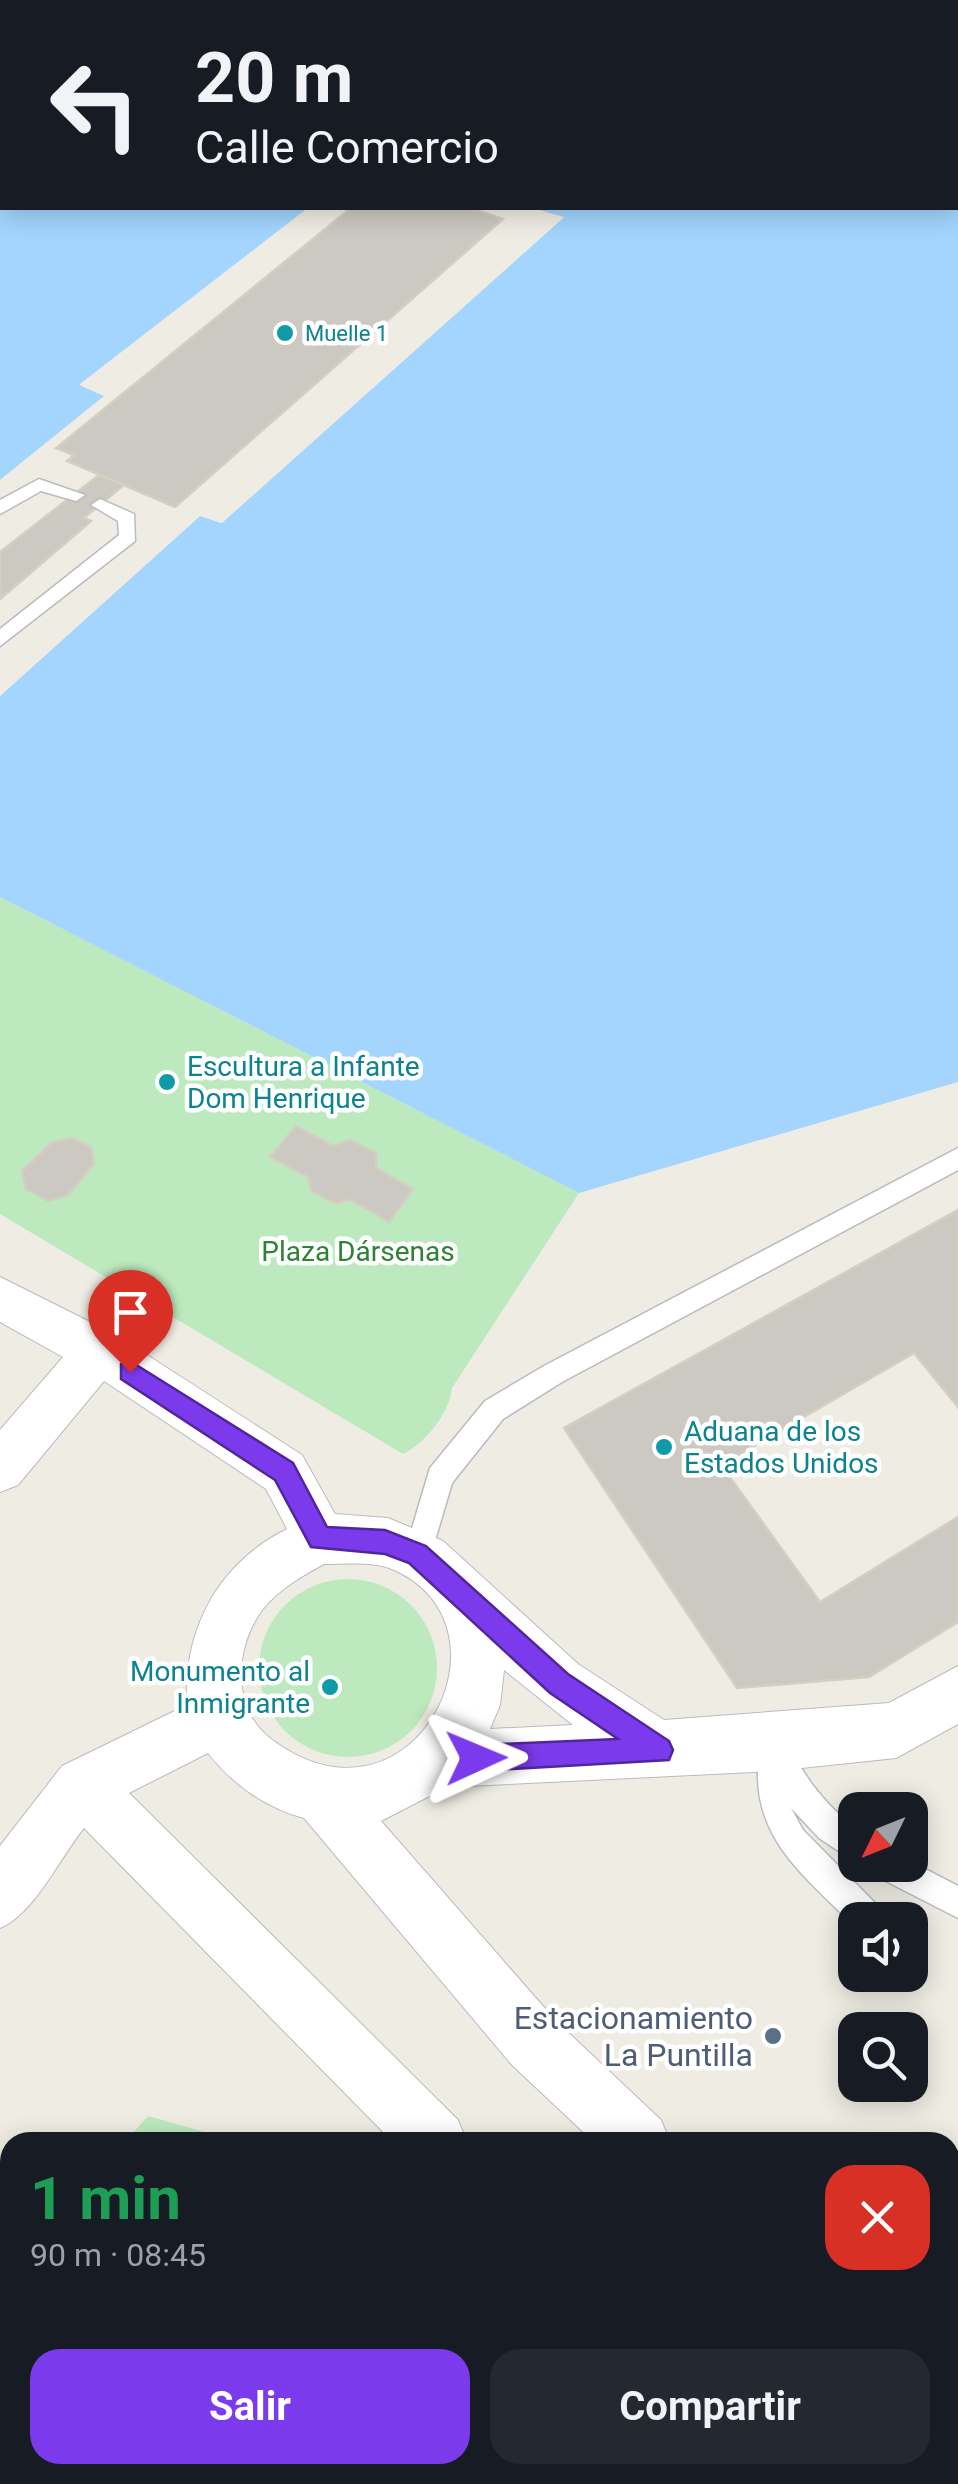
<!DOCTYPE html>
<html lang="es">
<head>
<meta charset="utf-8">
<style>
  :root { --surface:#171b24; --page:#242831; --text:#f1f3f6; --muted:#9ea1a6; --accent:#7c3aed }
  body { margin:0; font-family:Roboto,sans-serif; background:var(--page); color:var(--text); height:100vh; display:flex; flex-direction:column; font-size:38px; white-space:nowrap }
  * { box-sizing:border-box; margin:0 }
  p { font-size:32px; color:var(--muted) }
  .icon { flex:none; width:55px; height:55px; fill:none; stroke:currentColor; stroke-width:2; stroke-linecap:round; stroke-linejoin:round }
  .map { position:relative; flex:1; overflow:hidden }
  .drawer { position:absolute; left:0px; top:2132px; width:960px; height:352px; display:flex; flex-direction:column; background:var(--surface); border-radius:30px 30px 0 0; box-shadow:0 5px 25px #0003 }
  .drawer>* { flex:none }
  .hud { position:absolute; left:0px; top:0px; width:960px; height:210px; box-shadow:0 5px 25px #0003; background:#171b24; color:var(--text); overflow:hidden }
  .needle { width:65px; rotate:227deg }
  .fabs { position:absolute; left:838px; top:1792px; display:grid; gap:20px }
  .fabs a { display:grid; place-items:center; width:90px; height:90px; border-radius:20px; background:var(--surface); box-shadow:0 5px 25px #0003; font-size:50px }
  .pin { position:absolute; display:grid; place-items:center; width:85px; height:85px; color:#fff; margin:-102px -42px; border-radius:50% 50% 50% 0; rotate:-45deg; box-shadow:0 0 10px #0007 }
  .pin .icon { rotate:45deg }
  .me { position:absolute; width:110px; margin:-55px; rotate:89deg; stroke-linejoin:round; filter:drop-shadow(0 0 8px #0008) }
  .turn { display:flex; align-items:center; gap:35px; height:210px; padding:0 30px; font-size:45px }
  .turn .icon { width:130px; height:130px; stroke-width:2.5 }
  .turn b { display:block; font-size:70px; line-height:85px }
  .round { display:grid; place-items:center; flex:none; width:105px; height:105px; border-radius:30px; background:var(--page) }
  .summary { display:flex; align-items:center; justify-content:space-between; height:170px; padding:0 30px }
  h1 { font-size:60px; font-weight:700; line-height:75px; color:#1e9e55 }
  .action { display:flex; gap:20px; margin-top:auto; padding:20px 30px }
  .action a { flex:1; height:115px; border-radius:30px; background:var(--accent); color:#fff; font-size:40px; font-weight:700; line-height:115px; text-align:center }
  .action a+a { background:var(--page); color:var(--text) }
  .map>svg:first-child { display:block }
  .green { fill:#bde9be }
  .water { fill:#a3d5ff }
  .pier { fill:#efede3 }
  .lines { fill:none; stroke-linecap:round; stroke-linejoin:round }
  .ferry { stroke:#3773b9; stroke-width:2.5; stroke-dasharray:8 6; stroke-linecap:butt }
  .building { fill:#ccc9c2; stroke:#d4cfc1; stroke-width:2.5 }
  .lane-casing { stroke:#b8bbc0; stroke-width:3 }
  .street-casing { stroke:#b8bbc0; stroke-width:2 }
  .lane { fill:#fff; fill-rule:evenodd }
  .street { fill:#fff; fill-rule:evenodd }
  .route { fill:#7c3aed; stroke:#51269a; stroke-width:2.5 }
  .culture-dot { fill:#0f9aa8; stroke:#fff; stroke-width:4 }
  .service-dot { fill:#5c6f8a; stroke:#fff; stroke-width:4 }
  .labels { text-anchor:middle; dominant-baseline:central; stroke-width:9; stroke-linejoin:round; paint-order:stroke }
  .far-culture-label { font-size:22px; fill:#0d838f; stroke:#fff; text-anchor:start }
  .culture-label { font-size:28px; fill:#0d838f; stroke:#fff; text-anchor:start }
  .park-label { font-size:28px; fill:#2d8233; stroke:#fff }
  .near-service-label { font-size:32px; fill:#4e5e75; stroke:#fff; text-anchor:end }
</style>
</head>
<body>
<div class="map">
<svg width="958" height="2484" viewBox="0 0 958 2484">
  <rect width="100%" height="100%" fill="#efede3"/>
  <!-- green -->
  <g class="green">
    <path d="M0 897 579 1193 452 1388C450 1412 425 1444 403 1454L0 1214Z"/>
    <circle cx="348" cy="1668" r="89"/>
    <polygon points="148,2116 240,2142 125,2142"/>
    <polygon points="340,2475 574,2475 582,2484 349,2484"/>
  </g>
  <!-- water -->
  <polygon class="water" points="0,0 958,0 958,1082 579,1193 0,897 0,696 201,515 222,523 563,218 535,208 958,208 958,2 2,2 2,208 308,208 80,384 105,396 0,480"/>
  <!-- pier -->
  <g class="pier">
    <polygon points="308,208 313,208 89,384 108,392 109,399 0,485 0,480 104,396 79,385"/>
    <polygon points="530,208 564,217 221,523 200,516 0,696 0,689 197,512 220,517 554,219"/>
  </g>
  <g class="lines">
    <!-- ferry -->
    <g class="ferry">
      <polyline points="189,2 193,0"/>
      <polyline points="269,2 273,0"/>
    </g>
  </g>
  <!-- building -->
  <g class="building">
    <polygon points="351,208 470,208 503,219 175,507 67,461 74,455 56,448"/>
    <polygon points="99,475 124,485 84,518 91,521 0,599 0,552"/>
    <polygon points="296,1126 333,1146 350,1140 376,1153 376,1168 413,1189 389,1222 351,1200 335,1203 311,1191 308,1177 270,1157"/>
    <polygon points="72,1138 91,1147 94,1164 68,1195 48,1201 26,1189 22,1171 51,1143"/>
    <polygon points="958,1210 958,1407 914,1353 721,1465 820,1602 958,1517 958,1622 869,1677 737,1688 564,1428"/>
    <polygon points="0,2319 10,2327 10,2475 189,2475 200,2484 0,2484"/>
  </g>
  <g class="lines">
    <!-- lane casing -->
    <g class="lane-casing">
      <g id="lane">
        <polygon points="39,479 85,495 76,501 41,491 0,514 0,500"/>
        <polygon points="100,499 134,514 135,541 0,646 0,629 119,535 118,521 91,505"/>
        <polygon points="958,1148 958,1170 562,1382 503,1419 452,1483 428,1564 418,1568 408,1564 404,1555 430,1468 485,1401 544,1366"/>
        <path d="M773 1728 783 1733C800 1772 822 1802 855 1828V1862L819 1838 791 1808 803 1830 881 1909 886 1920H855V1927C809 1880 756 1842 758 1772 758 1758 757 1745 763 1733Z"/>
        <polygon points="910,1861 958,1886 958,1918 876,1876 872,1865 910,1865"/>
      </g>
    </g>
    <!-- street casing -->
    <g class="street-casing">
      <g id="street">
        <path d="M0 1277 116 1335 302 1455 335 1514 388 1518 443 1541 578 1664 664 1720 889 1703 958 1666V1724L896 1758 773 1771 447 1787 381 1821 556 2021 661 2120 670 2142H594L512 2065 304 1818C266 1808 232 1784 208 1753L129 1793 458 2120 467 2142H393L84 1828C59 1859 34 1914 0 1928V1846L62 1766 187 1705C183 1628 219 1563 287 1529L266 1489 104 1381 18 1485 0 1492V1430L63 1357 0 1322ZM324 1564C346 1564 372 1561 392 1569 524 1625 413 1846 271 1739 231 1709 234 1647 263 1609 279 1589 302 1576 324 1564ZM504 1670 573 1725 490 1729 500 1705Z"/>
        <polygon points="0,2193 10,2197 10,2266 0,2262"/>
        <polygon points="950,2403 958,2406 958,2478 950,2475"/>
        <polygon points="234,2475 305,2475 309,2484 238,2484"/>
        <polygon points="734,2475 807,2475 811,2484 738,2484"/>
      </g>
    </g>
    <!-- lane -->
    <use href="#lane" class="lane"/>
    <!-- street -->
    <use href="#street" class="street"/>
  </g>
  <!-- route -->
  <polygon class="route" points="130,1361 293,1463 327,1527 385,1530 426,1546 568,1674 669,1741 673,1750 669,1760 476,1771 466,1768 462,1758 466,1748 476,1745 618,1739 550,1693 409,1563 385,1554 311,1547 275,1480 121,1379 121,1364"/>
  <!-- markers -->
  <g class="culture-dot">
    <circle cx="285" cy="333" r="10"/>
    <circle cx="167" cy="1082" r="10"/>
    <circle cx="664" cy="1447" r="10"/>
    <circle cx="330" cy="1687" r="10"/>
  </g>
  <circle class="service-dot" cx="773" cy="2036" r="10"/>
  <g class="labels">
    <!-- far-culture labels -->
    <g class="far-culture-label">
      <text x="305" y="333">Muelle 1</text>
    </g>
    <!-- culture labels -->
    <g class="culture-label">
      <text x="187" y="1066">Escultura a Infante<tspan x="187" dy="32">Dom Henrique</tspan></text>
      <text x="684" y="1431">Aduana de los<tspan x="684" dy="32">Estados Unidos</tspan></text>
      <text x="310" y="1671" text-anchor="end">Monumento al<tspan x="310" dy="32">Inmigrante</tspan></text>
    </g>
    <!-- park labels -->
    <g class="park-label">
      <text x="358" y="1251">Plaza Dársenas</text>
    </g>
    <!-- near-service labels -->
    <g class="near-service-label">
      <text x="753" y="2018">Estacionamiento<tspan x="753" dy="37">La Puntilla</tspan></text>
    </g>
  </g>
</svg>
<div class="fabs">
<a><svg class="needle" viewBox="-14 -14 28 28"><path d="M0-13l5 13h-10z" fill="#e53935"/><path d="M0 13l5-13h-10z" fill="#9ea1a6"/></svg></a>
<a><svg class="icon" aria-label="sound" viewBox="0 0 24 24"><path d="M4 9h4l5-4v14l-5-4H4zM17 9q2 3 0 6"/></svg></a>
<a><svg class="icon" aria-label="search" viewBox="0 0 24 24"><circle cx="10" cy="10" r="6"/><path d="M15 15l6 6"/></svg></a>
</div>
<div class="pin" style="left:130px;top:1372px;background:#d93025"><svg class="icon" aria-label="arrive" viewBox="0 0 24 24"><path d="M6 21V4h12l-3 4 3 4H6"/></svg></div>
<svg class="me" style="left:476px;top:1758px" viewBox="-20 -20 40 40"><path d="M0-17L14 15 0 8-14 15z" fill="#7c3aed" stroke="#fff" stroke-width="4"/></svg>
<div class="hud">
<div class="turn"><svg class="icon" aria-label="left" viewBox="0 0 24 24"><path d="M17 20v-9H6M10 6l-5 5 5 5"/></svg><div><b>20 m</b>Calle Comercio</div></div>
</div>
<section class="drawer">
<div class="summary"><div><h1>1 min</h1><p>90 m · 08:45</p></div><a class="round" style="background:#d93025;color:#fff"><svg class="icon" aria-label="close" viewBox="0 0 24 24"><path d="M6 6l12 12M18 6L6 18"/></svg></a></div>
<div class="action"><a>Salir</a><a>Compartir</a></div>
</section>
</div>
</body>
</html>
